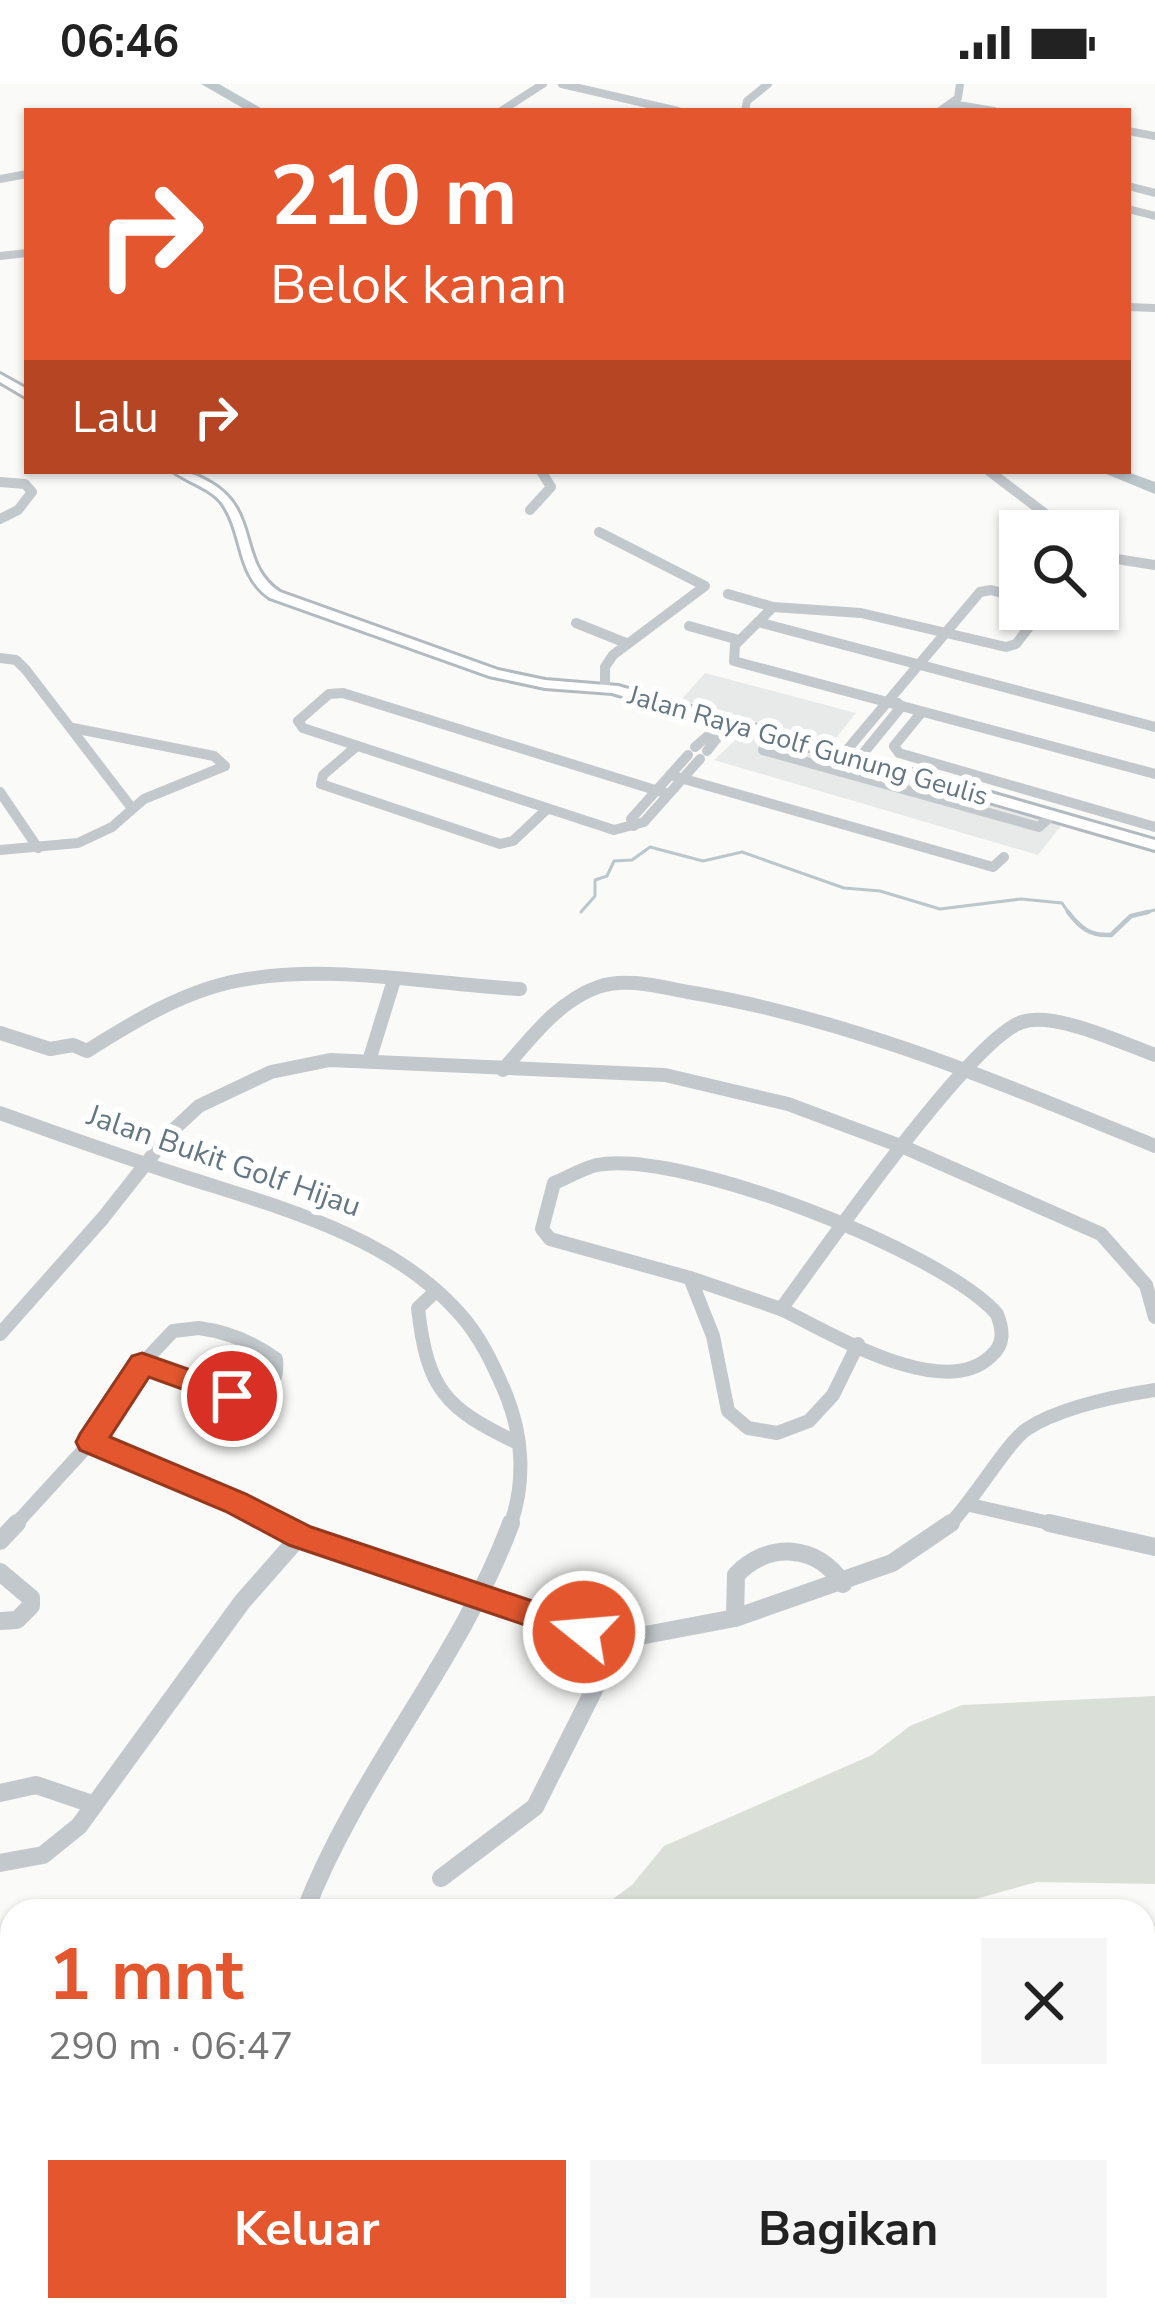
<!DOCTYPE html>
<html lang="id">
<head>
<meta charset="utf-8">
<style>
  :root { --surface:#fff; --page:#f6f6f6; --text:#222; --muted:#767676; --accent:#e4572e }
  body { margin:0; font-family:"Nunito Sans",sans-serif; background:var(--page); color:var(--text); height:100vh; display:flex; flex-direction:column; font-size:45px; white-space:nowrap }
  * { box-sizing:border-box; margin:0 }
  p { font-size:39px; color:var(--muted) }
  .icon { flex:none; width:66px; height:66px; fill:none; stroke:currentColor; stroke-width:2; stroke-linecap:round; stroke-linejoin:round }
  .map { position:relative; flex:1; overflow:hidden }
  .side { position:absolute; left:0px; top:1815px; width:1155px; height:423px; display:flex; flex-direction:column; background:var(--surface); border-radius:36px 36px 0 0; box-shadow:0 3px 9px #0004 }
  .side>* { flex:none }
  .top-card { position:absolute; left:24px; top:24px; width:1107px; height:366px; border-radius:0px; box-shadow:0 3px 9px #0004; background:#e4572e; color:#fff; overflow:hidden }
  .fabs { position:absolute; left:999px; top:426px; display:grid; gap:24px }
  .fabs a { display:grid; place-items:center; width:120px; height:120px; border-radius:0px; background:var(--surface); box-shadow:0 3px 9px #0004; font-size:60px }
  .pin { position:absolute; display:grid; place-items:center; width:102px; height:102px; color:#fff; margin:-51px; border:6px solid #fff; border-radius:50%; box-shadow:0 3px 12px #0007 }
  .me { position:absolute; width:132px; margin:-66px; rotate:287deg; stroke-linejoin:round; filter:drop-shadow(0 0 9px #0008) }
  .turn { display:flex; align-items:center; gap:42px; height:252px; padding:0 48px; font-size:54px }
  .turn .icon { width:156px; height:156px; stroke-width:2.5 }
  .turn b { display:block; font-size:84px; line-height:102px }
  .then { display:flex; align-items:center; height:114px; padding:0 48px; background:#0003; gap:24px; font-size:45px }
  .round { display:grid; place-items:center; flex:none; width:126px; height:126px; border-radius:0px; background:var(--page) }
  .summary { display:flex; align-items:center; justify-content:space-between; height:204px; padding:0 48px }
  h1 { font-size:72px; font-weight:700; line-height:90px; color:var(--accent) }
  .button { display:flex; gap:24px; margin-top:auto; padding:24px 48px }
  .button a { flex:1; height:138px; border-radius:0px; background:var(--accent); color:#fff; font-size:48px; font-weight:700; line-height:138px; text-align:center }
  .button a+a { background:var(--page); color:var(--text) }
  .status { display:flex; justify-content:space-between; align-items:center; height:84px; padding:0 60px; background:var(--surface); direction:ltr }
  .status svg { height:33px; fill:currentColor }
  .map>svg:first-child { display:block }
  .built { fill:#e8e9e9 }
  .green { fill:#dadfd7 }
  .lines { fill:none; stroke-linecap:round; stroke-linejoin:round }
  .stream-far1 { stroke:#bbc7cb; stroke-width:3 }
  .stream { stroke:#bbc7cb; stroke-width:4.5 }
  .river { fill:#bbc7cb; fill-rule:evenodd }
  .secondary-casing { stroke:#b3babf; stroke-width:6 }
  .street-far3 { stroke:#c3c8cc; stroke-width:8 }
  .street-far2 { stroke:#c3c8cc; stroke-width:10 }
  .street-far1 { stroke:#c3c8cc; stroke-width:14 }
  .street { stroke:#c3c8cc; stroke-width:18 }
  .secondary { fill:#fff; fill-rule:evenodd }
  .route { fill:#e4572e; stroke:#94391e; stroke-width:3 }
  .labels { text-anchor:middle; dominant-baseline:central; stroke-width:12; stroke-linejoin:round; paint-order:stroke }
  .far-street-label { font-size:27px; fill:#657683; stroke:#fff }
  .street-label { font-size:30px; fill:#657683; stroke:#fff }
</style>
</head>
<body>
<div class="status"><b>06:46</b><svg viewBox="0 0 49 12"><path d="M0 12V9h3v3zM5 12V6h3v6zM10 12V3h3v9zM15 12V0h3v12zM26 1h20v11H26zM47 4h2v5h-2z"/></svg></div>
<div class="map">
<svg width="1155" height="2237" viewBox="0 0 1155 2237">
  <rect width="100%" height="100%" fill="#fafaf8"/>
  <!-- built -->
  <g class="built">
    <polygon points="705,589 856,629 832,659 681,616"/>
    <polygon points="742,650 1061,742 1038,771 714,676"/>
  </g>
  <!-- green -->
  <polygon class="green" points="1155,1612 1155,1800 1037,1798 932,1827 596,1827 632,1801 664,1762 872,1671 910,1642 962,1621"/>
  <g class="lines">
    <!-- stream-far1 -->
    <g class="stream-far1">
      <polyline points="581,828 595,812 595,796 607,792 614,777 632,776 650,763 703,777 742,768 844,804 880,807 940,825 1021,815 1062,819 1070,831"/>
      <polyline points="1136,831 1155,826"/>
    </g>
    <!-- stream -->
    <path class="stream" d="M1068 828C1080 844 1090 852 1111 851L1131 832 1148 828"/>
    <!-- river -->
    <g class="river">
      <polygon points="201,0 219,0 266,27 248,27"/>
      <polygon points="1099,387 1125,387 1155,398 1155,410"/>
    </g>
    <!-- secondary casing -->
    <g class="secondary-casing">
      <g id="secondary">
        <polygon points="0,290 27,305 27,314 0,298"/>
        <path d="M173 387C188 387 196 391 209 398 261 427 236 479 280 508L498 586 545 596 618 602 1155 756V766L612 609 545 604 489 592 270 514C236 491 244 450 222 419 211 404 187 398 173 387Z"/>
      </g>
    </g>
    <!-- street-far3 -->
    <g class="street-far3">
      <polyline points="562,0 678,27"/>
      <polyline points="952,20 994,27"/>
      <polyline points="501,27 543,0"/>
      <polyline points="745,27 747,17 768,0"/>
      <polyline points="940,27 958,14 960,0"/>
      <polyline points="1128,47 1155,52"/>
      <polyline points="0,95 27,90"/>
      <polyline points="1128,102 1155,109"/>
      <polyline points="1128,125 1155,132"/>
      <polyline points="0,172 27,169"/>
      <polyline points="1128,223 1155,224"/>
    </g>
    <!-- street-far2 -->
    <g class="street-far2">
      <polyline points="989,387 1068,447"/>
      <polyline points="0,398 25,400 32,408 18,426 0,435"/>
      <polyline points="530,426 551,403 541,387"/>
      <polyline points="599,448 705,502 613,571 605,583 605,604"/>
      <polyline points="1098,472 1155,481"/>
      <polyline points="728,510 773,523 861,529 1006,563 1016,560 1043,525"/>
      <polyline points="773,523 735,561 734,577 1155,690"/>
      <polyline points="758,538 1155,643"/>
      <polyline points="576,539 626,559"/>
      <polyline points="689,542 739,556"/>
      <polyline points="0,574 16,576 26,586 131,723"/>
      <polyline points="921,629 894,662 899,669 1155,743"/>
      <polyline points="770,653 763,666 1039,743 1052,731"/>
      <polyline points="357,662 323,691 321,700 500,760 513,757 547,725"/>
      <polyline points="695,663 723,639"/>
      <polyline points="707,667 718,653 717,646"/>
      <polyline points="841,673 980,508 991,506 1020,514"/>
      <polyline points="856,678 901,623 898,619"/>
      <polyline points="670,691 993,783 1004,773"/>
      <polyline points="0,708 38,764"/>
      <polyline points="668,710 343,609 329,610 298,637 303,644 614,746 644,738 700,675"/>
      <polyline points="634,742 631,735 688,671"/>
      <polyline points="0,766 78,759 112,743 144,715 225,682 214,672 73,644"/>
    </g>
    <!-- street-far1 -->
    <g class="street-far1">
      <path d="M0 949 50 965 73 961 87 967C133 938 182 908 236 897 328 879 427 900 520 905"/>
      <polyline points="369,977 394,896"/>
      <path d="M503 986C530 955 558 917 598 903 626 893 660 903 688 908 852 935 1002 1000 1155 1062"/>
      <path d="M0 1029C61 1051 121 1072 182 1092 278 1123 390 1151 459 1229 480 1252 493 1280 505 1308 523 1351 526 1398 510 1442"/>
      <path d="M690 1194 550 1155 542 1145 554 1099C567 1094 583 1084 597 1081 680 1065 942 1167 997 1230 1003 1246 1005 1260 991 1272 943 1319 829 1248 781 1225"/>
      <path d="M436 1207 418 1224C427 1305 445 1325 518 1359"/>
      <path d="M199 1244C228 1248 253 1258 276 1275 283 1346 174 1291 142 1280L173 1247Z"/>
      <polyline points="0,1250 103,1134 170,1049 199,1022 271,988 330,976 665,991 788,1020 906,1064 1101,1150 1146,1201 1155,1233"/>
      <path d="M858 1260 833 1311 809 1337 777 1349 748 1344 728 1327 713 1252 690 1194 781 1225C821 1171 970 955 1022 938 1055 927 1124 960 1155 971"/>
      <polyline points="91,1358 281,1442"/>
      <polyline points="970,1421 1062,1442"/>
      <polyline points="14,1442 91,1358 142,1280"/>
      <path d="M948 1442C972 1419 1007 1358 1027 1345 1059 1324 1117 1312 1155 1306"/>
    </g>
    <!-- street -->
    <g class="street">
      <polyline points="275,1439 300,1452 541,1536 619,1556 735,1534 892,1479 951,1439"/>
      <polyline points="1049,1439 1155,1463"/>
      <polyline points="0,1457 17,1439"/>
      <polyline points="0,1488 31,1514 31,1522 17,1536 0,1537"/>
      <path d="M735 1534 736 1491C769 1457 817 1460 843 1500"/>
      <polyline points="0,1709 36,1701 92,1720"/>
      <polyline points="0,1779 43,1771 79,1742 242,1518 300,1452"/>
      <polyline points="441,1794 535,1723 619,1556"/>
      <path d="M305 1827C358 1689 460 1577 511 1439"/>
      <polyline points="1143,2018 1155,2017"/>
      <polyline points="171,2237 175,2226"/>
      <polyline points="766,2237 773,2226"/>
    </g>
    <!-- secondary -->
    <use href="#secondary" class="secondary"/>
  </g>
  <!-- route -->
  <polygon class="route" points="142,1269 242,1304 247,1312 242,1320 232,1323 149,1293 110,1353 246,1410 311,1443 595,1538 600,1548 595,1557 584,1561 289,1461 225,1427 80,1366 76,1358 80,1350 132,1272"/>
  <g class="labels">
    <!-- far-street labels -->
    <g class="far-street-label">
      <text transform="translate(808 662) rotate(16)">Jalan Raya Golf Gunung Geulis</text>
    </g>
    <!-- street labels -->
    <g class="street-label">
      <text transform="translate(224 1077) rotate(19)">Jalan Bukit Golf Hijau</text>
    </g>
  </g>
</svg>
<div class="fabs">
<a><svg class="icon" aria-label="search" viewBox="0 0 24 24"><circle cx="10" cy="10" r="6"/><path d="M15 15l6 6"/></svg></a>
</div>
<div class="pin" style="left:232px;top:1312px;background:#d93025"><svg class="icon" aria-label="arrive" viewBox="0 0 24 24"><path d="M6 21V4h12l-3 4 3 4H6"/></svg></div>
<svg class="me" style="left:584px;top:1548px" viewBox="-20 -20 40 40"><circle r="17" fill="#e4572e" stroke="#fff" stroke-width="3"/><path d="M0-11L8 9 0 5-8 9z" fill="#fff"/></svg>
<div class="top-card">
<div class="turn"><svg class="icon" aria-label="right" viewBox="0 0 24 24"><path d="M7 20v-9h11M14 6l5 5-5 5"/></svg><div><b>210 m</b>Belok kanan</div></div>
<div class="then">Lalu<svg class="icon" aria-label="right" viewBox="0 0 24 24"><path d="M7 20v-9h11M14 6l5 5-5 5"/></svg></div>
</div>
<section class="side">
<div class="summary"><div><h1>1 mnt</h1><p>290 m · 06:47</p></div><a class="round"><svg class="icon" aria-label="close" viewBox="0 0 24 24"><path d="M6 6l12 12M18 6L6 18"/></svg></a></div>
<div class="button"><a>Keluar</a><a>Bagikan</a></div>
</section>
</div>
</body>
</html>
